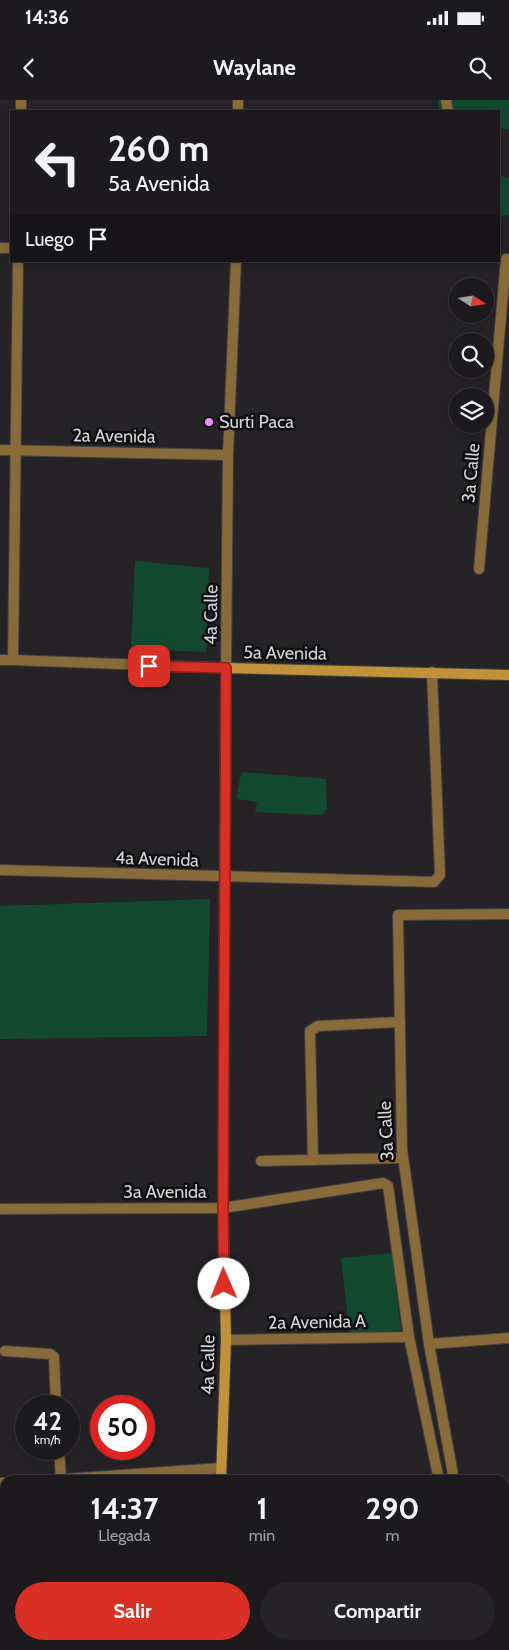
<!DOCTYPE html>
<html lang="es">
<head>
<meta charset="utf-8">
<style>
  :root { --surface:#1c1a1d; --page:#252326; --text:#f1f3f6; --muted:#a0a1a4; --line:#3a383b; --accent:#d93025 }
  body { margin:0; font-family:Cabin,sans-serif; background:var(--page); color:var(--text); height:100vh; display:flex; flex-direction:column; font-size:19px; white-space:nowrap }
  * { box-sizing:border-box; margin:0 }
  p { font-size:16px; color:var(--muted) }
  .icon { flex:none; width:28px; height:28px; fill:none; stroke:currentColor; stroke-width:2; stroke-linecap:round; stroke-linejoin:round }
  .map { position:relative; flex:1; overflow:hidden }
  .details { position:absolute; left:0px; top:1375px; width:510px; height:175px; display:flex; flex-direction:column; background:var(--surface); border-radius:15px 15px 0 0; box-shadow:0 2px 8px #0003,0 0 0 1px var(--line) }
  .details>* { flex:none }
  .top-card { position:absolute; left:10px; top:10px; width:490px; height:152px; border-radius:0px; box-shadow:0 2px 8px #0003,0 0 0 1px var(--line); background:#1c1a1d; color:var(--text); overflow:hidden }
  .needle { width:32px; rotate:102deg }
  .tools { position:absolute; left:449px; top:178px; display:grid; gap:10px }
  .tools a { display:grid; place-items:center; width:45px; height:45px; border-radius:50%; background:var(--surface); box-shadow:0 2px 8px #0003,0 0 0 1px var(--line); font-size:25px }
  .speed { position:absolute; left:15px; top:1295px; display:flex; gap:10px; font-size:25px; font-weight:700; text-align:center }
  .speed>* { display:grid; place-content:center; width:65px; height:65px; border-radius:50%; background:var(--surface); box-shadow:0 2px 8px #0003,0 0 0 1px var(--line); line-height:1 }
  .speed small { font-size:12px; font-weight:400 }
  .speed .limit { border:8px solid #d22; background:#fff; color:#111 }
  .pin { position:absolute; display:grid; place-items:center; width:42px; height:42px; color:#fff; margin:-21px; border-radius:10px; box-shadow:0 2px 8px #0006 }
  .me { position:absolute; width:55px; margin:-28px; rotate:359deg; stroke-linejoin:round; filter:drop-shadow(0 0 4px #0008) }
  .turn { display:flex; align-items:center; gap:18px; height:105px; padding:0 15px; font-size:22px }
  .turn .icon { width:65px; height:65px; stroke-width:2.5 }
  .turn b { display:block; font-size:35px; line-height:42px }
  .then { display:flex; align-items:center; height:48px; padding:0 15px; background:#0003; gap:10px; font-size:19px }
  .eta { display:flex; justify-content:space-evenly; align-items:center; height:85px; text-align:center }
  .eta b { font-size:30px; font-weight:700; line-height:35px }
  .button { display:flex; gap:10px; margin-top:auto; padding:10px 15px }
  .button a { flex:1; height:58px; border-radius:30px; background:var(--accent); color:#fff; font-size:20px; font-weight:700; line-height:58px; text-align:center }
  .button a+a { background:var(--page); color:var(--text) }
  .status { display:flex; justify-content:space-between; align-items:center; height:35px; padding:0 25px; background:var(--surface); direction:ltr }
  .status svg { height:14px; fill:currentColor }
  header { display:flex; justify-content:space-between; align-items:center; height:65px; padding:0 15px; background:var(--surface); font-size:22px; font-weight:700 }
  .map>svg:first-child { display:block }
  .green { fill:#134a2f }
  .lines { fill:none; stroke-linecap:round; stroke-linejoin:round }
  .minor-casing { stroke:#423f43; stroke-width:12 }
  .tertiary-casing { stroke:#423f43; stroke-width:12 }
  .secondary-casing { stroke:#423f43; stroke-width:12 }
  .minor { stroke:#886b38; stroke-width:10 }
  .tertiary { stroke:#886b38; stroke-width:10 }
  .secondary { stroke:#c1923a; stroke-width:10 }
  .route-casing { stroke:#8d1f18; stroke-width:12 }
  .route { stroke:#d93025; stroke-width:9 }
  .poi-dot { fill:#ec8cfa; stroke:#0e0d0f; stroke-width:2 }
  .labels { text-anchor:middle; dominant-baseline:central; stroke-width:5; stroke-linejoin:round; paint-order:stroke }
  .poi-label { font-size:18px; fill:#d3d2d5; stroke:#0e0d0f; text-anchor:start }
  .street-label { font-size:18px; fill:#d3d2d5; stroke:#0e0d0f }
</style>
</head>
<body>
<div class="status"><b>14:36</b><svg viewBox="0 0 49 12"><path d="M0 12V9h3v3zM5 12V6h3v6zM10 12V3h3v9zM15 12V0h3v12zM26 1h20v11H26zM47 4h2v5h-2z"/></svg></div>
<header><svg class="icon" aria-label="back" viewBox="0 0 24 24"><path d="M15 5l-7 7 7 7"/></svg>Waylane<svg class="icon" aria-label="search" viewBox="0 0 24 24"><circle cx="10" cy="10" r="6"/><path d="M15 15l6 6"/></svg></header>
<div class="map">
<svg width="509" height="1550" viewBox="0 0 509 1550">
  <rect width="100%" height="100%" fill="#262327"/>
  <!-- green -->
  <g class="green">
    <polygon points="438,0 509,0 509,29 499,28 499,11 439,11"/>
    <polygon points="499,75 509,79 509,115 502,116 499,128"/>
    <polygon points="135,461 209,468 206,552 131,549"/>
    <polygon points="241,672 326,679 327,708 322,715 255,712 257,702 237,699"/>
    <polygon points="210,799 207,936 0,939 0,806"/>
    <polygon points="392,1153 401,1230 350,1236 341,1158"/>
  </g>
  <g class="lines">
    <!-- minor casing -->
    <g class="minor-casing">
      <g id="minor">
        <polyline points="446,0 448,11"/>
        <polyline points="0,148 11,148"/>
        <polyline points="0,350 228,355"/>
        <polyline points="479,469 506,159"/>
        <polyline points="0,560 13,560"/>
        <polyline points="0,770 434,782 440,775 432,572"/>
        <polyline points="313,1060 310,931 318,926 400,922"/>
        <polyline points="261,1061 403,1058"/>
        <polyline points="0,1109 223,1108 383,1083 388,1086 409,1237 439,1380"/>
        <polyline points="226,1240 409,1237"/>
        <polyline points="429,1244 509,1238"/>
        <polyline points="5,1251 50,1254 54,1257 56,1306"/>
        <polyline points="59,1349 61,1379"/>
        <polyline points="51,1380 221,1368"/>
        <polyline points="454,1380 429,1244 402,1049 398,815 509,814"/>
        <polyline points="0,1383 5,1383"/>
        <polyline points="505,1485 509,1485"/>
        <polyline points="463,1545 463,1550"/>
      </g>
    </g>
    <!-- tertiary casing -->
    <g class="tertiary-casing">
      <g id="tertiary">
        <polyline points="21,11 21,0"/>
        <polyline points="238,11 238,0"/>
        <polyline points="18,161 13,560 226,568 228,355 236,161"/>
      </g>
    </g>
    <!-- secondary casing -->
    <g class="secondary-casing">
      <g id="secondary">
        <polyline points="221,1380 226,1240 223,1108 226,568 509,575"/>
        <polyline points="220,1550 220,1545"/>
      </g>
    </g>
    <!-- minor -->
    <use href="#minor" class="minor"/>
    <!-- tertiary -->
    <use href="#tertiary" class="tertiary"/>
    <!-- secondary -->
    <use href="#secondary" class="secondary"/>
  </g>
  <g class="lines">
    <!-- route casing -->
    <g class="route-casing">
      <polyline id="route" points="149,566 226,568 223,1108 224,1184"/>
    </g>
    <!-- route -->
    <use href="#route" class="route"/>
  </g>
  <!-- markers -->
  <circle class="poi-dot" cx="209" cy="322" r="5"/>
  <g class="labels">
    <!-- poi labels -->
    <g class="poi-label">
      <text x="219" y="322">Surti Paca</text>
    </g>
    <!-- street labels -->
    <g class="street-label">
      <text transform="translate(114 336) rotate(1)">2a Avenida</text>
      <text transform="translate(471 373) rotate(-85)">3a Calle</text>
      <text transform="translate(211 515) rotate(-89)">4a Calle</text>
      <text transform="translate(285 553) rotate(1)">5a Avenida</text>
      <text transform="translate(157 759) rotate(2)">4a Avenida</text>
      <text transform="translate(386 1031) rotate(-93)">3a Calle</text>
      <text x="165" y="1092">3a Avenida</text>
      <text transform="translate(317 1222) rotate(-1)">2a Avenida A</text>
      <text transform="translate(208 1265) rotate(-89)">4a Calle</text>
    </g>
  </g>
</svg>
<div class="tools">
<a><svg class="needle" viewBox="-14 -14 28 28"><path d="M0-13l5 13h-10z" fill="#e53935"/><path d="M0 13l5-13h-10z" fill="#a0a1a4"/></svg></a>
<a><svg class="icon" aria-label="search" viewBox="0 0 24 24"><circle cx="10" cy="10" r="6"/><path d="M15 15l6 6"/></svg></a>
<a><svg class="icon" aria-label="layers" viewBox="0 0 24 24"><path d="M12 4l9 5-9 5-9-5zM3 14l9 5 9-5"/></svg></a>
</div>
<div class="speed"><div>42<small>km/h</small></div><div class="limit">50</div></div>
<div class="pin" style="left:149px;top:566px;background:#d93025"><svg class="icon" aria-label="arrive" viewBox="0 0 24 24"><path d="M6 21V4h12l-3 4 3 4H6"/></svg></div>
<svg class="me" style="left:224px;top:1184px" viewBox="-20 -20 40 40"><circle r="19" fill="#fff"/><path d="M0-13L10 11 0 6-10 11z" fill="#d93025"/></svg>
<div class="top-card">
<div class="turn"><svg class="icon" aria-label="left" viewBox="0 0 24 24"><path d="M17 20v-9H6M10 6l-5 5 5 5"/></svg><div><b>260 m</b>5a Avenida</div></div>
<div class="then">Luego<svg class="icon" aria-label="arrive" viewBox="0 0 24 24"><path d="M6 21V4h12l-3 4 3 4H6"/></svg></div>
</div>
<section class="details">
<div class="eta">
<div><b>14:37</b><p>Llegada</p></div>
<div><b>1</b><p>min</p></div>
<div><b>290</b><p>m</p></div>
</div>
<div class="button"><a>Salir</a><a>Compartir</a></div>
</section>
</div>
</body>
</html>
